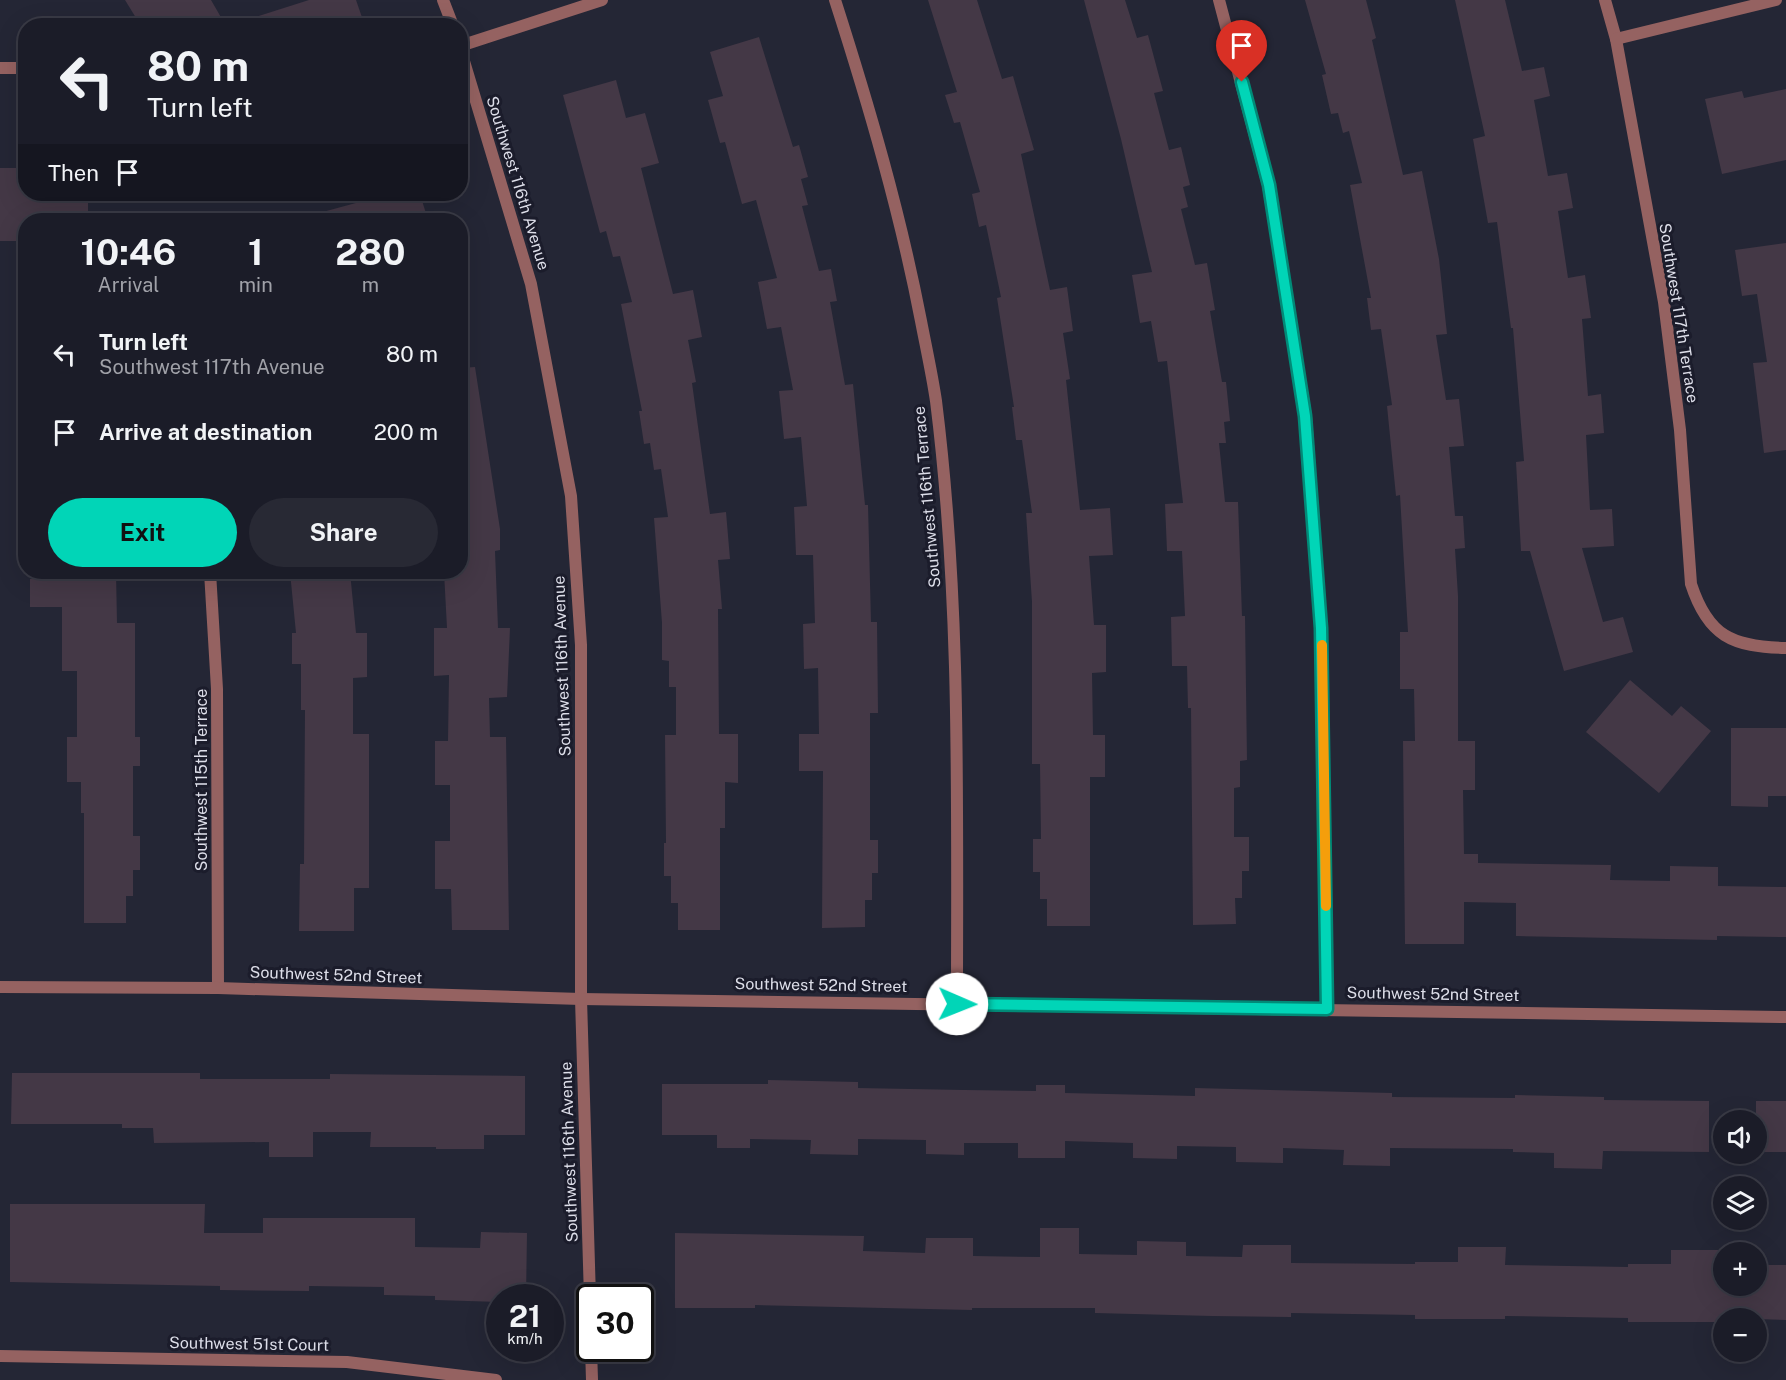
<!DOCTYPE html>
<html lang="en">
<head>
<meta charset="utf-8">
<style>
  :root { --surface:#1b1c28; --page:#282934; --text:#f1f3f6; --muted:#a0a1a8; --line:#393a45; --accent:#01d5b7 }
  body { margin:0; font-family:"Public Sans",sans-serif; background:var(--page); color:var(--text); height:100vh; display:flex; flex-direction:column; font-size:22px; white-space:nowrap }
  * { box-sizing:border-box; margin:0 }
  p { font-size:20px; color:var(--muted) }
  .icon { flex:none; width:33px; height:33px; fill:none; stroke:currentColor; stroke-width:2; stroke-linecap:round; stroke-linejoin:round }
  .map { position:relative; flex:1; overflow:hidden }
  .sheet { position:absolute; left:18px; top:213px; width:450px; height:366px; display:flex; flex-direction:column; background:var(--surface); border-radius:24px; box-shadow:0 6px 24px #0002,0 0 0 2px var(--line) }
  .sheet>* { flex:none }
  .top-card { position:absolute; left:18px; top:18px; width:450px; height:183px; border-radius:24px; box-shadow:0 6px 24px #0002,0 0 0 2px var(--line); background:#1b1c28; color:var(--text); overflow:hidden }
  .tools { position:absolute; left:1713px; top:1110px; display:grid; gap:12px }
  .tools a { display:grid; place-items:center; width:54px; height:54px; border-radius:50%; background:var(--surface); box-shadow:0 6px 24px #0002,0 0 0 2px var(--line); font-size:30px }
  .speed { position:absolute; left:486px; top:1284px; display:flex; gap:12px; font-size:30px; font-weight:700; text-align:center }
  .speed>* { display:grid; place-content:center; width:78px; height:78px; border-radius:50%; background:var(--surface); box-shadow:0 6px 24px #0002,0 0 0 2px var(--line); line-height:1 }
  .speed small { font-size:15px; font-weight:400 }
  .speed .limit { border:3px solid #111; border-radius:9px; background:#fff; color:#111 }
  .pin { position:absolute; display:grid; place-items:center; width:51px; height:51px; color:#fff; margin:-62px -26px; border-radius:50% 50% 50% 0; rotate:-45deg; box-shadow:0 0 6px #0007 }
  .pin .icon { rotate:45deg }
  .me { position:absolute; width:66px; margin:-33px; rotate:91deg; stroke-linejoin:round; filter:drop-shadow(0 0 4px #0008) }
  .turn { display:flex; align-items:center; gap:21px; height:126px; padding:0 30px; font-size:27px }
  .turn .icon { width:78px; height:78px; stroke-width:2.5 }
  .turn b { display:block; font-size:42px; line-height:51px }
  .then { display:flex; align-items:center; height:57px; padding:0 30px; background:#0003; gap:12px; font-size:22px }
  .eta { display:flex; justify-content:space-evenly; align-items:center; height:102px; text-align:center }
  .eta b { font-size:36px; font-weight:700; line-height:42px }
  .cta { display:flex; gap:12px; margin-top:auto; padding:12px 30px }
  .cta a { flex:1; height:69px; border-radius:36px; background:var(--accent); color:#111; font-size:24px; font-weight:700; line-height:69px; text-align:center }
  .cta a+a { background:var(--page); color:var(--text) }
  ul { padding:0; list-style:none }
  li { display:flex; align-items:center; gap:18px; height:78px; padding:0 30px }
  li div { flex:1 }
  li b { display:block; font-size:22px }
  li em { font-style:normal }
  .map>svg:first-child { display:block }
  .building { fill:#443846 }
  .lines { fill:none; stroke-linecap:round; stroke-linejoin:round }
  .street { stroke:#956261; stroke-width:12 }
  .route-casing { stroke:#018a77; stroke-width:15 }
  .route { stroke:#01d5b7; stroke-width:10 }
  .slow { stroke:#f59e0b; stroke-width:10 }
  .labels { text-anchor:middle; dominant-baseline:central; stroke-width:6; stroke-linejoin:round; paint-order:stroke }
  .street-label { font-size:16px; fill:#dddee9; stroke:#1b1c2b }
</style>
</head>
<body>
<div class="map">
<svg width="1786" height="1380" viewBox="0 0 1786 1380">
  <rect width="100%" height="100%" fill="#242635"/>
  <!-- building -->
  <g class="building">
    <polygon points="125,0 211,0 226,26 141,26"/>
    <polygon points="309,0 356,0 365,26 247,26 246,20"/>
    <polygon points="928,0 977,0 1002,79 1013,76 1034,150 1021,154 1050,290 1067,287 1073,331 1063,333 1070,379 1066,380 1080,510 1110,508 1113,555 1089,556 1094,625 1106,625 1106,672 1092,673 1093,735 1105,735 1105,777 1090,777 1090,926 1047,926 1047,899 1040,899 1040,872 1033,872 1033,839 1041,839 1040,764 1032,764 1032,602 1026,513 1032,513 1022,440 1016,440 1012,407 1014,407 997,298 1001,297 986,225 979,227 972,194 980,192 960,122 954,123 945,95 957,92"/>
    <polygon points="1084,0 1125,0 1137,38 1148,35 1163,91 1154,93 1169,150 1181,147 1190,185 1183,187 1188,207 1181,209 1195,265 1207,263 1215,310 1210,311 1222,382 1226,382 1230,421 1224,422 1226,443 1219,443 1225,502 1238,502 1242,616 1245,616 1247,760 1240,761 1240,787 1234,788 1234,837 1249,837 1249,871 1242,871 1242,898 1235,898 1236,924 1193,925 1191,708 1188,708 1187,666 1172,666 1171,617 1185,616 1182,551 1167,551 1165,504 1183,503 1167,361 1158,362 1151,321 1140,323 1132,275 1152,272 1121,139"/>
    <polygon points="1305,0 1366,0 1376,38 1372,40 1403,175 1422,171 1439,259 1447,334 1436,335 1446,400 1459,399 1464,446 1449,447 1455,516 1463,516 1465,548 1455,549 1458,596 1458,741 1475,741 1475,790 1463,790 1464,854 1478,854 1478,863 1611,865 1610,880 1670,881 1670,866 1718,867 1718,886 1786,887 1786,937 1717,936 1717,940 1516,936 1516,903 1464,902 1464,944 1405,944 1403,741 1415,741 1414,689 1400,689 1400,632 1408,632 1400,495 1396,496 1387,406 1392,405 1381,329 1371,330 1367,298 1371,298 1350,185 1362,183 1349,131 1343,133 1338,113 1331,114 1322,75 1326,74"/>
    <polygon points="1455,0 1505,0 1522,71 1544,67 1550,96 1534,100 1548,176 1567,173 1573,208 1558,211 1568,278 1585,275 1591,318 1582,319 1588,396 1601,394 1604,433 1586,435 1590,510 1612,509 1614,546 1582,548 1603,622 1623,617 1633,652 1564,671 1530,551 1521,551 1516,462 1524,461 1513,328 1511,328 1497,222 1488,223 1473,139 1485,136"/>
    <polygon points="759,37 793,147 799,145 808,177 801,179 808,205 802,206 819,271 831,269 837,301 830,302 845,385 853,384 865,505 868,505 871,622 877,622 878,713 870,713 870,840 878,840 878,873 872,873 872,900 865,900 865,927 822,928 823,771 799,771 799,734 819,734 818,668 804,669 803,624 815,623 813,555 796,555 794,507 807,506 801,437 784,439 779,391 793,390 781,327 767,329 758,282 777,278 756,200 742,204 725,142 720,143 708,100 723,96 710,52"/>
    <polygon points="616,80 626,118 645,113 659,163 641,168 673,294 693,290 702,337 688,340 696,382 692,383 710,514 726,512 730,559 718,560 722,609 718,609 719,734 738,734 738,783 725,782 725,828 720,828 720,930 678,930 678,903 671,903 671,876 664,876 664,843 666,843 665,735 676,735 676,687 669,687 669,661 662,660 662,623 654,518 668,517 661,469 654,470 650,443 644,444 639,411 642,411 621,304 632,302 620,256 613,257 606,231 600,233 563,95"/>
    <polygon points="1786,89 1786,160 1722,174 1705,99 1742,91 1744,98"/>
    <polygon points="0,168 26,168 26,194 88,194 88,220 26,220 26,241 0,241"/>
    <polygon points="389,194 420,194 428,220 320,220 319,213"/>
    <polygon points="1786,243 1786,450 1764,453 1753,363 1767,362 1757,294 1742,296 1735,250"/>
    <polygon points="475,367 500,529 500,550 495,551 498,628 510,628 507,697 489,698 490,737 506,737 509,930 452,930 451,889 435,889 435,841 450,841 450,785 435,785 435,741 448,741 449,675 434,676 434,628 447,628 444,572 460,572 460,368"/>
    <polygon points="61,572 116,572 117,623 135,623 135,737 140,737 140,766 133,766 133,836 140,836 140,870 133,870 133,896 126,896 126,923 84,923 84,813 81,813 81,782 67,782 67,737 77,737 77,671 62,671 62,607 30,607 30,579 61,578"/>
    <polygon points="290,572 350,572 356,633 367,633 367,677 353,678 353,734 369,734 369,888 354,888 354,931 299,931 300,864 304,864 305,710 301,710 301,664 292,664 292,633 296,633"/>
    <polygon points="1630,680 1672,716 1681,706 1711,731 1659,793 1586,732"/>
    <polygon points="1731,728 1786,728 1786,796 1768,796 1768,807 1731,806"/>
    <polygon points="12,1073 200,1073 200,1079 330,1079 330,1074 525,1076 525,1135 484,1135 484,1149 436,1149 436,1147 370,1147 371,1132 313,1132 313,1157 269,1157 269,1142 154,1143 153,1128 122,1128 122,1124 11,1124"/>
    <polygon points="768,1080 858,1082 858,1088 964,1090 1036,1091 1036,1085 1065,1085 1065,1093 1195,1096 1195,1088 1392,1093 1392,1097 1515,1098 1515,1095 1604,1097 1604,1100 1709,1101 1709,1152 1603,1151 1602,1169 1554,1168 1554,1153 1513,1152 1513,1149 1390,1148 1390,1166 1343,1165 1344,1150 1283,1148 1283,1163 1236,1162 1236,1147 1177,1146 1177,1159 1133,1158 1133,1143 1065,1141 1065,1158 1018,1158 1018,1143 964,1143 964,1155 926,1154 926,1140 858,1139 858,1155 810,1154 811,1140 750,1139 750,1148 717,1148 717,1135 662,1135 662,1084 768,1084"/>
    <rect x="1756" y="1101" width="30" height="51"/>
    <polygon points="10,1204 205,1204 204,1233 263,1233 263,1218 415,1218 415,1247 480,1248 481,1232 527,1233 526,1298 500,1298 500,1302 435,1300 435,1296 384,1295 384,1287 309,1286 309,1291 220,1290 220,1286 10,1282"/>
    <polygon points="1040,1228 1079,1228 1079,1254 1137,1255 1137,1241 1186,1242 1186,1256 1242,1257 1243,1245 1291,1245 1291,1263 1415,1264 1415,1262 1458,1262 1458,1247 1506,1247 1505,1265 1628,1267 1628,1264 1671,1264 1671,1250 1718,1250 1718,1264 1724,1264 1724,1286 1756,1286 1756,1265 1786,1265 1786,1320 1724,1318 1718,1319 1718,1322 1628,1322 1628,1318 1505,1316 1505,1319 1415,1319 1415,1315 1291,1313 1291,1317 1212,1316 1095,1313 1095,1308 972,1308 972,1310 755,1305 755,1308 675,1308 675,1233 864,1236 863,1251 925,1253 926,1238 973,1238 973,1256 1040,1257"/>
  </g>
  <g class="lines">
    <!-- street -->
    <g class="street">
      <polyline points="443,0 453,26"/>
      <path d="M835 0C869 106 900 212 921 321 926 347 932 374 936 401 961 601 957 803 957 1004"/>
      <polyline points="1219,0 1268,185 1306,416 1321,629 1327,1009"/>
      <path d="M1605 0 1616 39 1664 302 1680 430 1691 584C1708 636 1732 647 1786 648"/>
      <polyline points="1616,39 1776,0"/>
      <polyline points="460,46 602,0"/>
      <polyline points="460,48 531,284 571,496 581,645 581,999 590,1298"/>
      <polyline points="0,68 26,68"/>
      <polyline points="210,572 217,689 218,988"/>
      <polyline points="0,987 218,988 581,999 1786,1017"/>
      <polyline points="591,1348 592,1380"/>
      <polyline points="0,1356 347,1362 496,1380"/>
    </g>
  </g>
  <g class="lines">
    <!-- route casing -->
    <g class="route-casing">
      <polyline id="route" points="957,1004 1327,1009 1321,628 1305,416 1269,185 1242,82"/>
    </g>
    <!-- route -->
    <use href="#route" class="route"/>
    <!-- slow -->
    <polyline class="slow" points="1322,645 1326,906"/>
  </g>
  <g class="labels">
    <!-- street labels -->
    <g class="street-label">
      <text transform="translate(518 183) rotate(73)">Southwest 116th Avenue</text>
      <text transform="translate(1679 313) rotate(81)">Southwest 117th Terrace</text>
      <text transform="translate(927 497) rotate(-95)">Southwest 116th Terrace</text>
      <text transform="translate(562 666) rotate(-92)">Southwest 116th Avenue</text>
      <text transform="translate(201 780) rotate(-90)">Southwest 115th Terrace</text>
      <text transform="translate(336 975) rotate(2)">Southwest 52nd Street</text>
      <text transform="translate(821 985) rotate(1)">Southwest 52nd Street</text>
      <text transform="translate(1433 994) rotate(1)">Southwest 52nd Street</text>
      <text transform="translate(569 1152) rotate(-92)">Southwest 116th Avenue</text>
      <text transform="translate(249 1344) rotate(1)">Southwest 51st Court</text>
    </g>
  </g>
</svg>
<div class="tools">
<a><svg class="icon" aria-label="sound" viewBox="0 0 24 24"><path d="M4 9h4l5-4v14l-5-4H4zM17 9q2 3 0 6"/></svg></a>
<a><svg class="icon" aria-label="layers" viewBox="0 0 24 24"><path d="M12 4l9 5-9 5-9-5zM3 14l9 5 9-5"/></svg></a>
<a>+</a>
<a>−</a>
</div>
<div class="speed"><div>21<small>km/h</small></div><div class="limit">30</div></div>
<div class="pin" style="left:1242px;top:82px;background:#d93025"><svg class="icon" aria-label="arrive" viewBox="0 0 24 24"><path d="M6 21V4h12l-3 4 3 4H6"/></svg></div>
<svg class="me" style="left:957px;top:1004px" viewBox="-20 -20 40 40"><circle r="19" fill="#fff"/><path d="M0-13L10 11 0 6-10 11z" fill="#01d5b7"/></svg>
<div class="top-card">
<div class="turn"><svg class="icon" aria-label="left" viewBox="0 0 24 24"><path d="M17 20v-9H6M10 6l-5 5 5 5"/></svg><div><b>80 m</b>Turn left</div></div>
<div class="then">Then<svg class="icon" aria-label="arrive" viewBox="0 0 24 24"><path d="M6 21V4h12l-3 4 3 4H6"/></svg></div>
</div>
<section class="sheet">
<div class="eta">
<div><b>10:46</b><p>Arrival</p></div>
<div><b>1</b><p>min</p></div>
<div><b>280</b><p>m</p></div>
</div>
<ul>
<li><svg class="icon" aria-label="left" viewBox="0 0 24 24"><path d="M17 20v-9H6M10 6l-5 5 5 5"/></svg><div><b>Turn left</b><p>Southwest 117th Avenue</p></div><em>80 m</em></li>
<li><svg class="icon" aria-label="arrive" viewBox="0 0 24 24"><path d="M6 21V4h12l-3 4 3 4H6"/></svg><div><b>Arrive at destination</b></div><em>200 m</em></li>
</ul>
<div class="cta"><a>Exit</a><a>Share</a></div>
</section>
</div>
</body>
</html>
